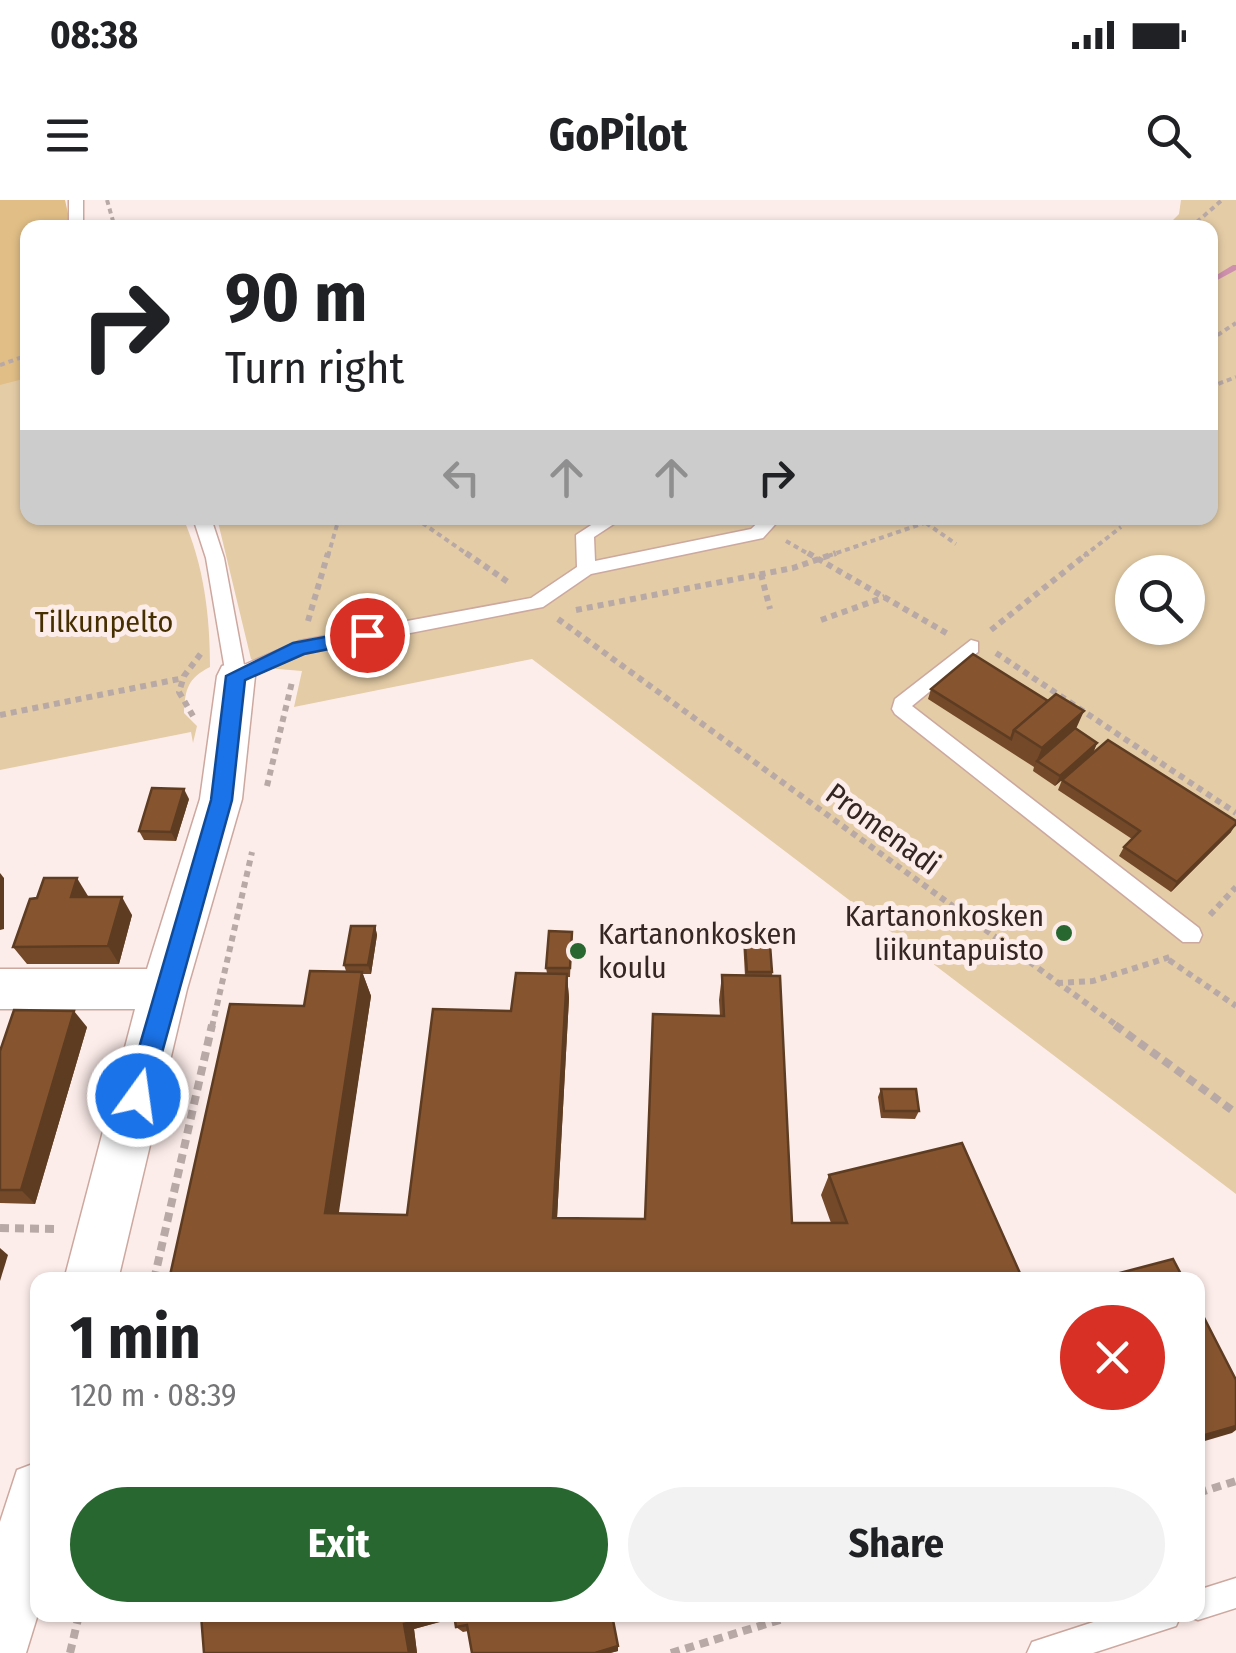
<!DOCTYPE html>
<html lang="en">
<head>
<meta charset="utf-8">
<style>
  :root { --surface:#fff; --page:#f2f2f2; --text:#202124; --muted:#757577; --accent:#286730 }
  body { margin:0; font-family:"Fira Sans Condensed",sans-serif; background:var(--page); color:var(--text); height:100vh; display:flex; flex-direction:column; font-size:38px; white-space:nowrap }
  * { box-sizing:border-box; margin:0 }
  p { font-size:32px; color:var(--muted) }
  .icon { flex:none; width:55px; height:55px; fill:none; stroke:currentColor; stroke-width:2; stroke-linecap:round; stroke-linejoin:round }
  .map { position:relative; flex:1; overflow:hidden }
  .sheet { position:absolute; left:30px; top:1072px; width:1175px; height:350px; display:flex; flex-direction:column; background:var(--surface); border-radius:20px; box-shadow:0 2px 8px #0004 }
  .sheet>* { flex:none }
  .top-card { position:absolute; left:20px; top:20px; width:1198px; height:305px; border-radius:20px; box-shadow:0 2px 8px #0004; background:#fff; color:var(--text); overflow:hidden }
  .fabs { position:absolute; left:1115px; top:355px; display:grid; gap:20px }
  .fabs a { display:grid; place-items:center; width:90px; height:90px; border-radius:50%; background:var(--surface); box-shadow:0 2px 8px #0004; font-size:50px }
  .pin { position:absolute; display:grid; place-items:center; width:85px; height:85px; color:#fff; margin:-42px; border:5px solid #fff; border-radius:50%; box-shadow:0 2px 10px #0007 }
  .me { position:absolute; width:110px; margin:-55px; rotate:14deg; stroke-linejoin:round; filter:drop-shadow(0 0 8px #0008) }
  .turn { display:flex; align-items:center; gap:35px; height:210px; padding:0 40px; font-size:45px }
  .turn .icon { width:130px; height:130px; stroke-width:2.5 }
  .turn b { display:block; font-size:70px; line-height:85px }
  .lanes { display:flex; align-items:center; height:95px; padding:0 40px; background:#0003; justify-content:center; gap:50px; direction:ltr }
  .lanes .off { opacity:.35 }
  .round { display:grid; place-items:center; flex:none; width:105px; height:105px; border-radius:52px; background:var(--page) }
  .headline { display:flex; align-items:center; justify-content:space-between; height:170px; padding:0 40px }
  h1 { font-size:60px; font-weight:700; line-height:75px }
  .button { display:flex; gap:20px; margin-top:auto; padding:20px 40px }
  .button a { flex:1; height:115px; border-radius:60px; background:var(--accent); color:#fff; font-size:40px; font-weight:700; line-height:115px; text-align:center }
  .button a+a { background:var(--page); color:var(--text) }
  .status { display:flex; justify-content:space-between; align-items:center; height:70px; padding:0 50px; background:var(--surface); direction:ltr }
  .status svg { height:28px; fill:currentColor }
  header { display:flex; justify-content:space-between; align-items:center; height:130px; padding:0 40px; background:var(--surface); font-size:45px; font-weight:700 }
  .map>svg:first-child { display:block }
  .green { fill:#e4cca6; fill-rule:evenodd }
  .forest { fill:#e1be86 }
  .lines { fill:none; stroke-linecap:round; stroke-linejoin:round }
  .stream { fill:#ce90ad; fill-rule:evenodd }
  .service-casing { stroke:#cca89f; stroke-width:3 }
  .minor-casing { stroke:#cca89f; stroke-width:3 }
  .path-far2 { stroke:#b8a9a6; stroke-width:4; stroke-dasharray:5 4; stroke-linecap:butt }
  .path-far1 { stroke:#b8a9a6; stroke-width:6; stroke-dasharray:6 5; stroke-linecap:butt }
  .path { stroke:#b8a9a6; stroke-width:8; stroke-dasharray:9 6; stroke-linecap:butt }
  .service { fill:#fff; fill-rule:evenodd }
  .minor { fill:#fff; fill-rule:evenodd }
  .wall { fill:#734929 }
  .shaded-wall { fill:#5e3c22 }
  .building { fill:#865530; stroke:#5e3c22; stroke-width:2.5 }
  .route { fill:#1a73e8; stroke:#114b97; stroke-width:2.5 }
  .poi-dot { fill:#286730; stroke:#fdedea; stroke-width:4 }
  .labels { text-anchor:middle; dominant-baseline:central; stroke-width:10; stroke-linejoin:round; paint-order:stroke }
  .park-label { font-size:30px; fill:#452e00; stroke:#fdedea }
  .street-label { font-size:30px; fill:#352623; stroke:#fdedea }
  .poi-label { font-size:30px; fill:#352623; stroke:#fdedea; text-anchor:end }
</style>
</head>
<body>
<div class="status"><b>08:38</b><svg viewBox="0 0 49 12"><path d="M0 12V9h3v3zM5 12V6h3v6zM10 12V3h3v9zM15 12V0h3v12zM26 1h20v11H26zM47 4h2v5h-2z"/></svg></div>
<header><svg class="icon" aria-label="menu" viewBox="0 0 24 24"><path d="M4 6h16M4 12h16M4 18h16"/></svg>GoPilot<svg class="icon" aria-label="search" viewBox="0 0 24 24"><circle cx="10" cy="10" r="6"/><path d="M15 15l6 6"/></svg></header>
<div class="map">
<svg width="1236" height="1453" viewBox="0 0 1236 1453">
  <rect width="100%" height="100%" fill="#fdedea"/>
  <!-- green -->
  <g class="green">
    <path d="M1181 0H1236V994L532 459 294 507 302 471 266 468 251 459 217 318H1210V28L1166 27 1179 14ZM1132 372H1188V428H1132Z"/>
    <path d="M0 40 27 55 28 318H183C204 365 210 416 210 467 188 478 185 489 184 513L197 526 193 543 191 532 0 570Z"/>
  </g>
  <!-- forest -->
  <polygon class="forest" points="0,0 65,0 71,27 28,28 27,178 0,185"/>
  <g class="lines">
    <!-- stream -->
    <polygon class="stream" points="1233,65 1236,65 1236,70 1210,84 1210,79"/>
    <!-- service casing -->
    <g class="service-casing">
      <g id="service">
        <rect x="69" y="0" width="14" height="28"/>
        <polygon points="193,318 211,318 224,358 244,465 299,441 531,398 577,367 576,335 602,318 623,318 594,337 595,361 751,329 763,318 781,318 763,338 591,374 543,407 303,454 236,483 226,476 206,358"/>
        <polygon points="971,440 978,442 978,452 912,506 1199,728 1202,735 1199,742 1183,742 895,514 892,509 895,499"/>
        <polygon points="1236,1378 1236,1408 1198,1420 1187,1416 1198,1415 1198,1390"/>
        <polygon points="1115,1415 1181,1415 1176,1426 1093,1453 1027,1453 1032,1442"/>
      </g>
    </g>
    <!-- minor casing -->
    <g class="minor-casing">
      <g id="minor">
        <polygon points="236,462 250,466 255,476 242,599 187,789 118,1080 64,1080 135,809 0,809 0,769 147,769 200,599 217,476 222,466"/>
        <polygon points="38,1262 38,1414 26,1453 0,1453 0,1322 17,1270"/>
      </g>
    </g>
    <!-- path-far2 -->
    <g class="path-far2">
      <polyline points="107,0 115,28"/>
      <polyline points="1190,28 1222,0"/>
      <polyline points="1210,140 1236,123"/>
      <polyline points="0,165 28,155"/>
      <polyline points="1210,187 1236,177"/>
      <polyline points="415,318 470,356"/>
      <polyline points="926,323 956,344"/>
      <polyline points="786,341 812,356"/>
      <polyline points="328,356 339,318"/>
      <polyline points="828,356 939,318"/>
      <polyline points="1084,356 1121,327"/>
    </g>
    <!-- path-far1 -->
    <g class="path-far1">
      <polyline points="466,353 508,382"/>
      <polyline points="808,353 948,434"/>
      <polyline points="761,374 770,409"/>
      <polyline points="576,410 793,368 836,353"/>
      <polyline points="558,419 1119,827"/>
      <polyline points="821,420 885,397"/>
      <polyline points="308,421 328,353"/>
      <polyline points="991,430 1088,353"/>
      <polyline points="996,453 1236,613"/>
      <polyline points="0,515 179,479"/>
      <polyline points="193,516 179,492 184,476 202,452"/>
      <polyline points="267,586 292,482"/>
      <polyline points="1210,715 1236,687"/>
      <polyline points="1169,760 1236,806"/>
      <polyline points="1057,783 1093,781 1170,757"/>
      <polyline points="212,827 252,652"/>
    </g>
    <!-- path -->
    <g class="path">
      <polyline points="1115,825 1236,913"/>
      <polyline points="0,1028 57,1029"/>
      <polyline points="154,1080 212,825"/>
      <polyline points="1198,1293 1236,1281"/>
      <polyline points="70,1453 79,1415"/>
      <polyline points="671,1453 796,1415"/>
    </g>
    <!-- service -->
    <use href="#service" class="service"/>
    <!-- minor -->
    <use href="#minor" class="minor"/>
  </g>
  <!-- wall -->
  <g class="wall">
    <polygon points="931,489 1076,529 1097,543 1093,553 1055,586 1033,571 1034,567 928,499"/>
    <polygon points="1062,580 1231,632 1171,692 1119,656 1124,647 1132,639 1058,590"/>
    <polygon points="189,599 176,641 144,640 139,631"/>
    <polygon points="88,696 88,697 132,715 119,764 27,764 13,747"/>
    <polygon points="375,726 377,735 371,774 363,774 371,796 338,1013 407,1015 511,811 547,773 546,768 572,732 570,777 567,777 569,798 557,1018 645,1019 720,816 719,800 722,775 745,776 743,740 744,731 772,772 792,1023 831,1023 821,995 829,975 1023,1080 169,1080 304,806 346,771 344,765"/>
    <polygon points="87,827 35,1004 0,1003 0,851"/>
    <polygon points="881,889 919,911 915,919 881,918 878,897"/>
    <polygon points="201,1415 612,1415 618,1451 610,1453 472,1453 468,1431 463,1432 456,1427 455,1418 414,1429 417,1453 204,1453"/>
  </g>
  <!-- shaded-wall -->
  <g class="shaded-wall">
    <polygon points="1084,511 1075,531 1037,561 1034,567 1042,548"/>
    <polygon points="1097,543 1093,553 1055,586 1060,576"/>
    <polygon points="184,589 189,599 176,641 171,632"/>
    <polygon points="1236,624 1231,632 1171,692 1177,682"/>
    <polygon points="0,673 4,678 4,729 0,730"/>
    <polygon points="77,678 88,696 82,715 71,697"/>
    <polygon points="122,697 132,715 119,764 108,746"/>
    <polygon points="375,726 377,735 371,774 368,765"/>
    <polygon points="362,772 371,796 336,1032 325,1013"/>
    <polygon points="567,774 569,798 556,1037 553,1018"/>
    <polygon points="74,811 87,827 35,1004 21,990"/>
    <polygon points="0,1048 8,1055 0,1081"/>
    <polygon points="1236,1226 1236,1230 1232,1233 1198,1243 1198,1237"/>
    <polygon points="437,1415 459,1415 460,1416 414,1429 417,1453 409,1453 404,1424"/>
    <polygon points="618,1446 618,1451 610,1453 595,1453"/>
  </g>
  <!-- building -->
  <g class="building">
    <polygon points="973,454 1048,501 1014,530 1011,539 931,489"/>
    <polygon points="1056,494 1084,511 1042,548 1014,530"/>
    <polygon points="1075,528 1097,543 1060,576 1037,561"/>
    <polygon points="1108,540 1236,621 1236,624 1177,682 1124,647 1140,631 1062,580"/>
    <polygon points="152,588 184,589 171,632 139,631"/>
    <polygon points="44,678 77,678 71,697 122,697 108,746 13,747 30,699 37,698"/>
    <polygon points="351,726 375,726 368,765 344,765"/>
    <polygon points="549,731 572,732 570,768 546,768"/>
    <polygon points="744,731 769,731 772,772 747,772"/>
    <polygon points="310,771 362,772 325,1013 407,1015 433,809 511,811 516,773 567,774 553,1018 645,1019 653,814 724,816 722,775 780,776 792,1023 847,1023 829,975 962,943 1023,1080 169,1080 230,804 304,806"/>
    <polygon points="14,810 74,811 21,990 0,990 0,851"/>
    <polygon points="881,889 916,889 919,911 884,911"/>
    <polygon points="1173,1059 1184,1080 1093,1080"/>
    <polygon points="1198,1106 1236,1180 1236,1226 1198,1237"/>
    <polygon points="201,1415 437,1415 404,1424 409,1453 204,1453"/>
    <polygon points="454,1415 612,1415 618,1446 595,1453 472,1453 467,1425 456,1427"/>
  </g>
  <!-- route -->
  <polygon class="route" points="367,429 377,435 374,440 304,454 245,480 232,600 150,896 146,904 129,904 125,896 211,600 226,476 293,443"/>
  <!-- markers -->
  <g class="poi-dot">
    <circle cx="1064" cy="733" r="10"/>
    <circle cx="578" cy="751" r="10"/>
  </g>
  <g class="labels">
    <!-- park labels -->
    <g class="park-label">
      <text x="104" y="422">Tilkunpelto</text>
    </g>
    <!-- street labels -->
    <g class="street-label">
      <text transform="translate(883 629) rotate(36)">Promenadi</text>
    </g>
    <!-- poi labels -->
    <g class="poi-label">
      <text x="1044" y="716">Kartanonkosken<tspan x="1044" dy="34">liikuntapuisto</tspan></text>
      <text x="598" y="734" text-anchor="start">Kartanonkosken<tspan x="598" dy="34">koulu</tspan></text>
    </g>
  </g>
</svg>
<div class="fabs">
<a><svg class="icon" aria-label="search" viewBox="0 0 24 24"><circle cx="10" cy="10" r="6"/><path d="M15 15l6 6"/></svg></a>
</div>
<div class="pin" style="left:367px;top:435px;background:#d93025"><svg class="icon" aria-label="arrive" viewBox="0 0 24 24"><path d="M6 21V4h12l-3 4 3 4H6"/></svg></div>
<svg class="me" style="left:138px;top:896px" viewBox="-20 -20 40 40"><circle r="17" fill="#1a73e8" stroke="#fff" stroke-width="3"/><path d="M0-11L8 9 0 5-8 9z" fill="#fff"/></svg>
<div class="top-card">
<div class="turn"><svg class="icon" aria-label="right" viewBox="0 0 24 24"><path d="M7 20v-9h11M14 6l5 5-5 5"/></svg><div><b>90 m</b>Turn right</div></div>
<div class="lanes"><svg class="icon off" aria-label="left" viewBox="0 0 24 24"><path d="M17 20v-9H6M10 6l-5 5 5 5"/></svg><svg class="icon off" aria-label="ahead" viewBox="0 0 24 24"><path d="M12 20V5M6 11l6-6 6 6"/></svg><svg class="icon off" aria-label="ahead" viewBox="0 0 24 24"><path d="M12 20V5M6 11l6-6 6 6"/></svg><svg class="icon" aria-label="right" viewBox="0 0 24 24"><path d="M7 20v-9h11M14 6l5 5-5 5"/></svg></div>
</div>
<section class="sheet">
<div class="headline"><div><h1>1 min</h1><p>120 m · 08:39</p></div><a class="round" style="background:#d93025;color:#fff"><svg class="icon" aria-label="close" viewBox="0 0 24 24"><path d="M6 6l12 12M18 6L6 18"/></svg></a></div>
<div class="button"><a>Exit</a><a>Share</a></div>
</section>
</div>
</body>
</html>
